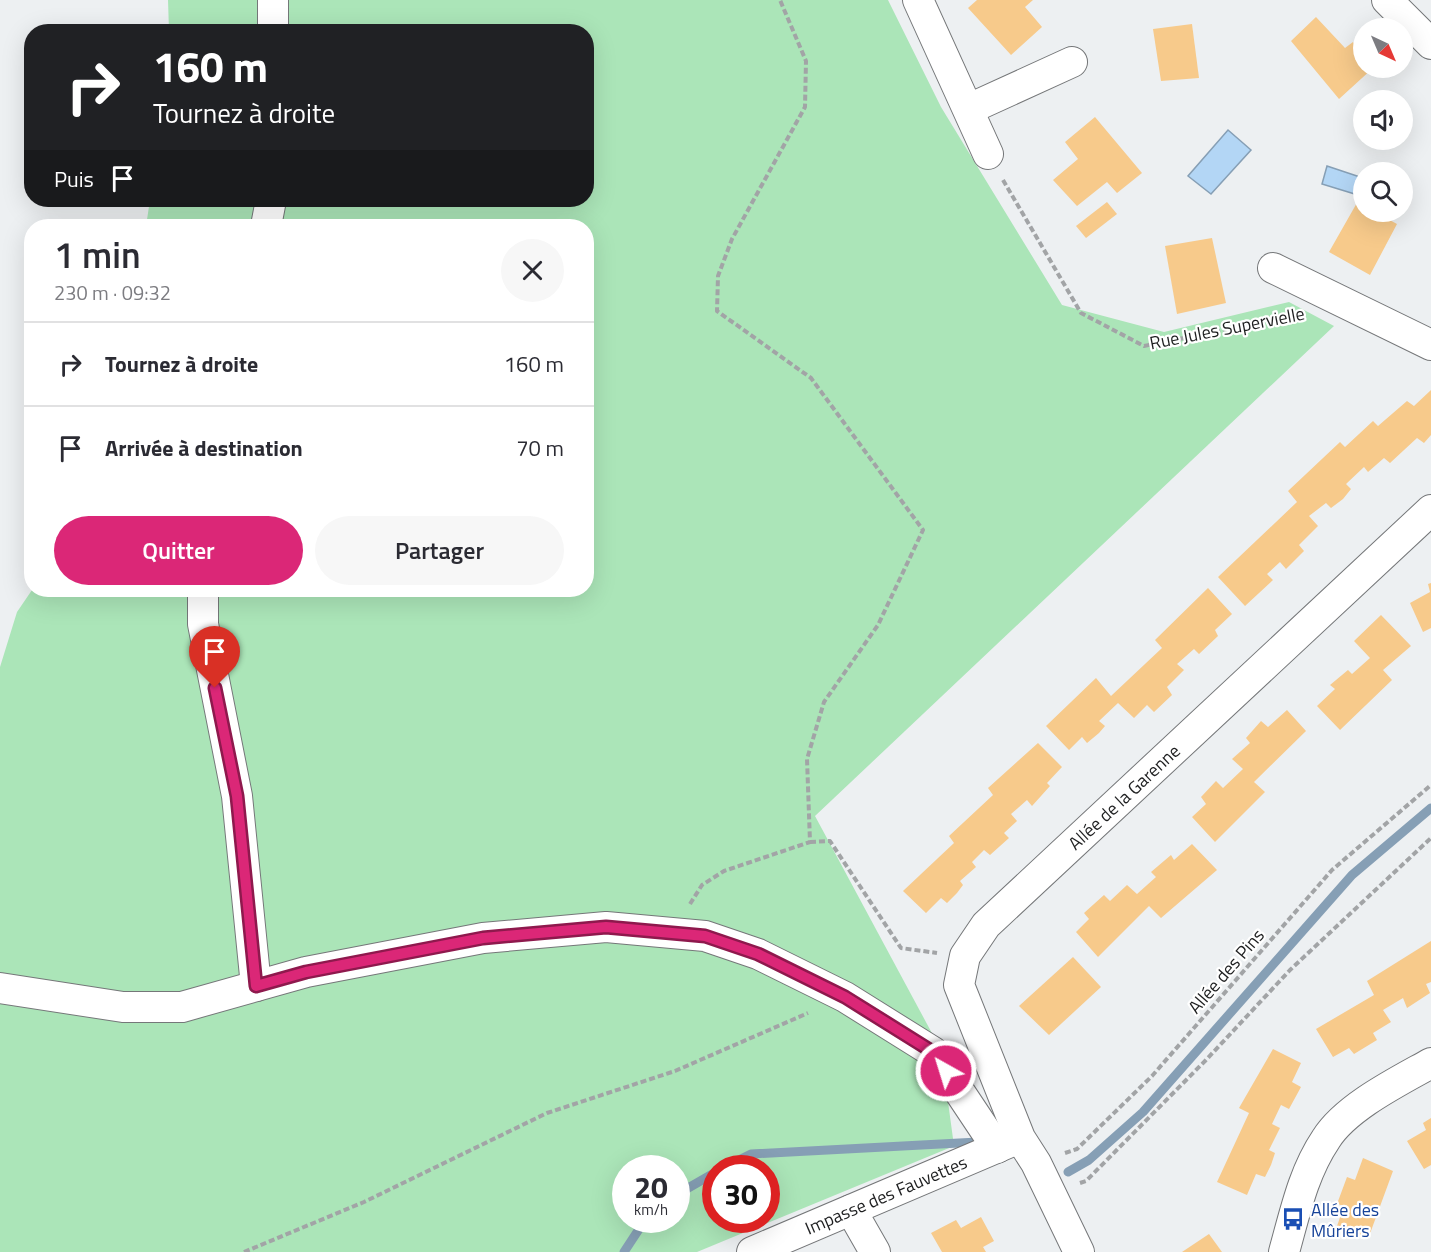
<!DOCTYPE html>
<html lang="fr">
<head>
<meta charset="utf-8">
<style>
  :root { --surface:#fff; --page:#f7f7f7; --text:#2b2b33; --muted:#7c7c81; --line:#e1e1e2; --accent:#db2777 }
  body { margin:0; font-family:"Titillium Web",sans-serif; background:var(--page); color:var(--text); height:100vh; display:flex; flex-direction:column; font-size:22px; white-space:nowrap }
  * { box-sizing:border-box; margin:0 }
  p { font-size:20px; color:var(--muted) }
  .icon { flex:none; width:33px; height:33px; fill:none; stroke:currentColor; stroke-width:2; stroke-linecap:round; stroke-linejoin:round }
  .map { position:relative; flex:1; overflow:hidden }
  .sheet { position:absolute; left:24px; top:219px; width:570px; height:378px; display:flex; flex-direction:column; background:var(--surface); border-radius:24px; box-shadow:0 6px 24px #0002 }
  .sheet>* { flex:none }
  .banner { position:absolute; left:24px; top:24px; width:570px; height:183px; border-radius:24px; box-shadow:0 6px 24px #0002; background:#202124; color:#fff; overflow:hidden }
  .needle { width:39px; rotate:136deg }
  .controls { position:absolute; left:1353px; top:18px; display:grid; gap:12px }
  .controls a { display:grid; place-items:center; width:60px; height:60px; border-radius:50%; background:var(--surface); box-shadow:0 6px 24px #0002; font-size:30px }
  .speed { position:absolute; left:612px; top:1155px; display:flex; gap:12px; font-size:30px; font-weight:700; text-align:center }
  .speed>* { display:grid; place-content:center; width:78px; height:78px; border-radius:50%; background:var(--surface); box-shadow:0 6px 24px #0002; line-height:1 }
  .speed small { font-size:15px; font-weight:400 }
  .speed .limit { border:9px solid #d22; background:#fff; color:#111 }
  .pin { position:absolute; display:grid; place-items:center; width:51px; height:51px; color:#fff; margin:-62px -26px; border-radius:50% 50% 50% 0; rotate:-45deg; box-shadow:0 0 6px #0007 }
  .pin .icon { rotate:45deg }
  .me { position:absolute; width:66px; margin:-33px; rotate:321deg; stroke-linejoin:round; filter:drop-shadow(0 0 4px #0008) }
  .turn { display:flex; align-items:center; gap:21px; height:126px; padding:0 30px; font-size:27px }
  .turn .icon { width:78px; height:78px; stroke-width:2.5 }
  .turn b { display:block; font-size:42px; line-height:51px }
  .then { display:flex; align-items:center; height:57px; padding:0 30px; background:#0003; gap:12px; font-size:22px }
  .round { display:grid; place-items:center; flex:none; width:63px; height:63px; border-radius:32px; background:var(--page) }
  .summary { display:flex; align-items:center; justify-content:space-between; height:102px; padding:0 30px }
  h1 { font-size:36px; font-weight:600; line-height:45px }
  .action { display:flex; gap:12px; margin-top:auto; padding:12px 30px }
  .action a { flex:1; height:69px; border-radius:36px; background:var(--accent); color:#fff; font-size:24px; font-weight:600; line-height:69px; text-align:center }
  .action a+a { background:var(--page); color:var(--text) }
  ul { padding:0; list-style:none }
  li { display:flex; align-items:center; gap:18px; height:84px; padding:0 30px; border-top:2px solid var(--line) }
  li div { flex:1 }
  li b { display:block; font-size:22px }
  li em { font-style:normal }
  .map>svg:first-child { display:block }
  .green { fill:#abe5b8; fill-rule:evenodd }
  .water { fill:#b3d6f5; stroke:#869fb5; stroke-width:1.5 }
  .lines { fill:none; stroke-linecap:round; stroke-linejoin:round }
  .stream { stroke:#869fb5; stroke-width:9 }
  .building { fill:#f7ca8b }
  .minor-casing { stroke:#757779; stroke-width:32 }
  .path { stroke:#a2a4a6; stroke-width:4; stroke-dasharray:6 3; stroke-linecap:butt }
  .minor { stroke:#fff; stroke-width:30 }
  .route-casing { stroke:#8e194d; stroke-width:15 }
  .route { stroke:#db2777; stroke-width:10 }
  .labels { text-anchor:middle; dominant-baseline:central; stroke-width:4.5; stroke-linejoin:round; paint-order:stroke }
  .street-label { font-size:18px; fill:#1e1f20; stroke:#fff }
  .transit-label { font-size:18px; fill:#164399; stroke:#fff; text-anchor:start }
</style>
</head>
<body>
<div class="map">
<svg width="1431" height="1252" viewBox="0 0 1431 1252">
  <rect width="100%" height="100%" fill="#edf0f2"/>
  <!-- green -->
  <path class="green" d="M168 0H888L941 107 1062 305 1164 332 1289 302 1334 326 815 816 941 1050 954 1146 697 1252H0V667L17 612 32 590H586V226H146L150 200H586V32L169 31ZM626 1168H676V1220H626ZM716 1168H766V1220H716Z"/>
  <!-- water -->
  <g class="water">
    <polygon points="1228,130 1251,150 1211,194 1188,176"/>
    <polygon points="1327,166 1363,178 1358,195 1322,184"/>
  </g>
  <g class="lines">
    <!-- stream -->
    <g class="stream">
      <polyline points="723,1168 751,1154 978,1142"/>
      <polyline points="1068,1172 1089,1160 1143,1112 1352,875 1431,808"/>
      <polyline points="676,1195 716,1172"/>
      <polyline points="624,1252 645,1220"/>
    </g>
  </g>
  <!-- building -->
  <g class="building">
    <polygon points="977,0 1033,0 1025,7 1042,27 1011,55 968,8"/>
    <polygon points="1316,17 1345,48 1353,42 1364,54 1364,68 1373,68 1339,99 1291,41"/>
    <polygon points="1192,24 1199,78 1161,81 1153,29"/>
    <polygon points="1095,117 1142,173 1117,193 1107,182 1077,206 1053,180 1078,159 1065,142"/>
    <polygon points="1358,201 1364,205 1364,212 1375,212 1397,224 1370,275 1329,252"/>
    <polygon points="1107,202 1117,214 1086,238 1076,226"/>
    <polygon points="1212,238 1226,303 1177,314 1165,246"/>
    <polygon points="1431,390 1431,435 1424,443 1417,438 1390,463 1384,458 1368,472 1364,467 1346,484 1351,489 1343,499 1331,508 1326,503 1309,516 1318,526 1299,545 1304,551 1286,569 1280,562 1267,574 1273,580 1245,606 1218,577 1297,502 1288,491 1340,442 1345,447 1373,421 1378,426 1407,401 1414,406"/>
    <polygon points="1431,583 1431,628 1423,632 1410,603 1430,592 1428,584"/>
    <polygon points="1208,588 1232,614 1215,630 1218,636 1199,654 1194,649 1177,664 1184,670 1167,687 1172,695 1154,712 1147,705 1134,718 1118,703 1099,721 1105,726 1099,733 1087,743 1082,737 1069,750 1046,726 1096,678 1111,696 1162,648 1155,640"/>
    <polygon points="1381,615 1411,646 1383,670 1392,680 1340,730 1317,706 1335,689 1330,685 1348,670 1352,674 1370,658 1354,641"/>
    <polygon points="1287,710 1306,731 1254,782 1265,792 1215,842 1192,817 1206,804 1201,797 1216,781 1223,788 1243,769 1232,759 1250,743 1246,738 1261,721 1268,727"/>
    <polygon points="1038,743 1062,767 1047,783 1050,786 1032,806 1027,800 1011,814 1017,821 1004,833 1009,838 990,855 984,850 972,862 976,867 960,881 963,885 957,893 947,903 941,898 926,913 903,891 954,843 949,836 993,795 988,788"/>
    <polygon points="1192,844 1217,870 1161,918 1149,906 1098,957 1076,932 1089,919 1084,913 1104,895 1110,901 1127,885 1137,894 1156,877 1151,872 1171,855 1174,860"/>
    <polygon points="1431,941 1431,982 1426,984 1430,993 1407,1008 1403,998 1383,1010 1391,1022 1373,1033 1377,1040 1354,1054 1349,1048 1333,1057 1316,1029 1374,995 1367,981"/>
    <polygon points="1073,957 1101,987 1049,1035 1019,1006"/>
    <polygon points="1273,1049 1301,1063 1292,1082 1301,1087 1289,1109 1281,1105 1272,1124 1280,1128 1269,1150 1275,1153 1271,1165 1265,1177 1256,1174 1247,1195 1217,1182 1249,1113 1239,1108"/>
    <polygon points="1431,1118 1431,1165 1424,1169 1407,1141 1426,1130 1423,1123"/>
    <polygon points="1363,1158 1393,1171 1368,1239 1337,1226 1344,1206 1337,1204 1347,1177 1355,1180"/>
    <polygon points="981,1217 994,1241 983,1247 986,1252 942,1252 931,1233 956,1220 961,1228"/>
    <polygon points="1209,1234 1222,1252 1182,1252"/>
  </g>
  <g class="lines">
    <!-- minor casing -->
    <g class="minor-casing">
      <g id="minor">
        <polyline points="918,0 988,154"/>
        <polyline points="1387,0 1431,44"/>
        <polyline points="273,32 273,0"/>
        <polyline points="969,109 1072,62"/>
        <polyline points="266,226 271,200"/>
        <polyline points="1273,268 1431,345"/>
        <polyline points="203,590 203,624 237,796 256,986"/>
        <polyline points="0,988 123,1007 182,1007 306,972 483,938 606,927 705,936 758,954 845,997 933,1052 997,1148"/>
        <polyline points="851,1210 875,1252"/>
        <polyline points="752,1252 1015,1140"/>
        <polyline points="1079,1252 1036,1163 1020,1138 959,985 965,956 986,925 1431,510"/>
        <path d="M1284 1252C1295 1213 1303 1173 1326 1139 1346 1107 1399 1081 1431 1063"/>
      </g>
    </g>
    <!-- path -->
    <g class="path">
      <polyline points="1003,180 1081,313 1144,346 1298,315"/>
      <polyline points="810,842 830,841 901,948 937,953"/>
      <polyline points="690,904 702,885 724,871 810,842 807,759 824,702 878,625 923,530 811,378 717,311 718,276 732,239 805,107 806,61 780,0"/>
      <polyline points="1065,1153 1077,1149 1152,1076 1332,870 1431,785"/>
      <polyline points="1080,1183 1086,1181 1206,1060 1290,970 1431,838"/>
      <polyline points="244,1252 364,1202 547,1113 675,1071 808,1013"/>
    </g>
    <!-- minor -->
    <use href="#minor" class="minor"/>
  </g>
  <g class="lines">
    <!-- route casing -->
    <g class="route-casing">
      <polyline id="route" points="215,688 237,796 256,986 306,972 483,938 606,927 705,936 758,954 845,997 933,1052 946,1071"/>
    </g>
    <!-- route -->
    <use href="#route" class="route"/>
  </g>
  <!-- icons -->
  <defs>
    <g id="bus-bare" transform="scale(1.8)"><path d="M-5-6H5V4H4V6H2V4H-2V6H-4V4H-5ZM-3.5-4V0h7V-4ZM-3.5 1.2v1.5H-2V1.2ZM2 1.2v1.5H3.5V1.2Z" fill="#1a4fb4" stroke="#fff" stroke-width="2.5" paint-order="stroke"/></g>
  </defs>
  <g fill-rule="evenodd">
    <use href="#bus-bare" x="1293" y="1219"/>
  </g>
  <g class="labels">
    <!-- street labels -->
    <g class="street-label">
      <text transform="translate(1227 328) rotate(-11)">Rue Jules Supervielle</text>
      <text transform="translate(1124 797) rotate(-43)">Allée de la Garenne</text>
      <text transform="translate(1226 971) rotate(-49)">Allée des Pins</text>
      <text transform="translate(886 1195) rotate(-23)">Impasse des Fauvettes</text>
    </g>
    <!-- transit labels -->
    <g class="transit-label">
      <text x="1311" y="1209">Allée des<tspan x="1311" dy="21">Mûriers</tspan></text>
    </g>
  </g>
</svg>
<div class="controls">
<a><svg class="needle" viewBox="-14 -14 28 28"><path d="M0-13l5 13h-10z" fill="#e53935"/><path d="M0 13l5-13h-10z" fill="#7c7c81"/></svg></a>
<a><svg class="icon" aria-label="sound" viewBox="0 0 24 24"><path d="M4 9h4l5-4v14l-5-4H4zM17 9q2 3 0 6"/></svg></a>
<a><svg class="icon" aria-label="search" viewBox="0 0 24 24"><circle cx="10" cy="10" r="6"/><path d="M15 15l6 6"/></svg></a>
</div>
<div class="speed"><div>20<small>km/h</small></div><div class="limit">30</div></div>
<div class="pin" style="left:215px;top:688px;background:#d93025"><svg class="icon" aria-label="arrive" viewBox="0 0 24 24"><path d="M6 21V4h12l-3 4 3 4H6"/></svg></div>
<svg class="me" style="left:946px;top:1071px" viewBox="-20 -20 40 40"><circle r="17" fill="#db2777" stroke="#fff" stroke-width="3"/><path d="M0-11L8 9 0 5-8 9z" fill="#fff"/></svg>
<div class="banner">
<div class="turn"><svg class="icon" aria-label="right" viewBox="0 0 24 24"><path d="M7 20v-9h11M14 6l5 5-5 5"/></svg><div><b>160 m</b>Tournez à droite</div></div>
<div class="then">Puis<svg class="icon" aria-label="arrive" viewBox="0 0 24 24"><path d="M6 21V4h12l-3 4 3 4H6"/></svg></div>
</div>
<section class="sheet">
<div class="summary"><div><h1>1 min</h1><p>230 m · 09:32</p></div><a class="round"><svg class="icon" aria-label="close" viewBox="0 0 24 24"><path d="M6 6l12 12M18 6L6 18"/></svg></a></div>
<ul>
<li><svg class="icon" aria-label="right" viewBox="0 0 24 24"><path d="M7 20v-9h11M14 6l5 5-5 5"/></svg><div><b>Tournez à droite</b></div><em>160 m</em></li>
<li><svg class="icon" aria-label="arrive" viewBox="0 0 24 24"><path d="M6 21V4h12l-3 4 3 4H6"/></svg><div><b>Arrivée à destination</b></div><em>70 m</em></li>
</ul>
<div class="action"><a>Quitter</a><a>Partager</a></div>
</section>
</div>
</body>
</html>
